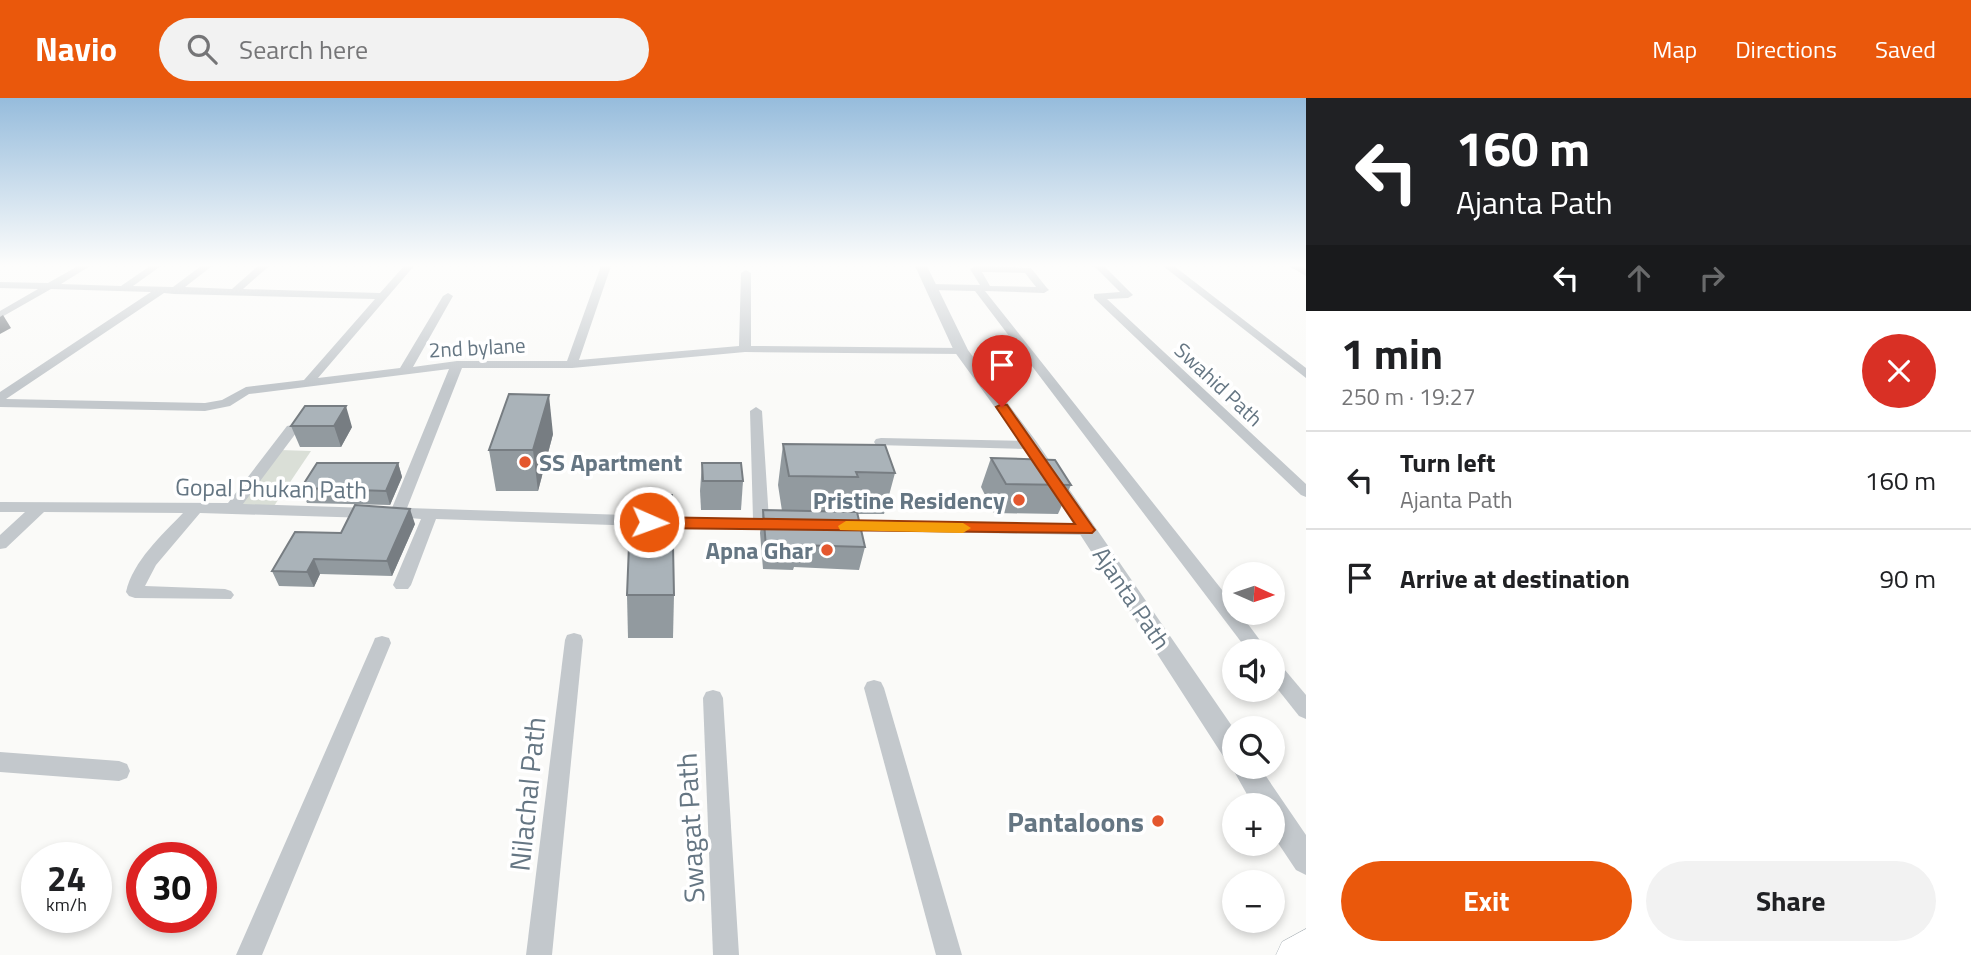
<!DOCTYPE html>
<html lang="en">
<head>
<meta charset="utf-8">
<style>
  :root { --surface:#fff; --page:#f2f2f2; --text:#202124; --muted:#757577; --line:#e0e0e0; --accent:#ea580c }
  body { margin:0; font-family:"Titillium Web",sans-serif; background:var(--page); color:var(--text); height:100vh; display:flex; flex-direction:column; font-size:26px; white-space:nowrap }
  * { box-sizing:border-box; margin:0 }
  p { font-size:23px; color:var(--muted) }
  .icon { flex:none; width:38px; height:38px; fill:none; stroke:currentColor; stroke-width:2; stroke-linecap:round; stroke-linejoin:round }
  .map { position:relative; flex:1; overflow:hidden }
  .side { display:flex; flex-direction:column; background:var(--surface); width:665px }
  .side>* { flex:none }
  .top-card { background:#202124; color:#fff; overflow:hidden }
  .needle { width:46px; rotate:93deg }
  .controls { position:absolute; left:1222px; top:464px; display:grid; gap:14px }
  .controls a { display:grid; place-items:center; width:63px; height:63px; border-radius:50%; background:var(--surface); box-shadow:0 4px 10px #0003; font-size:35px }
  .speed { position:absolute; left:21px; top:744px; display:flex; gap:14px; font-size:35px; font-weight:700; text-align:center }
  .speed>* { display:grid; place-content:center; width:91px; height:91px; border-radius:50%; background:var(--surface); box-shadow:0 4px 10px #0003; line-height:1 }
  .speed small { font-size:18px; font-weight:400 }
  .speed .limit { border:10px solid #d22; background:#fff; color:#111 }
  .pin { position:absolute; display:grid; place-items:center; width:60px; height:60px; color:#fff; margin:-72px -30px; border-radius:50% 50% 50% 0; rotate:-45deg; box-shadow:0 0 7px #0007 }
  .pin .icon { rotate:45deg }
  .me { position:absolute; width:77px; margin:-38px; rotate:92deg; stroke-linejoin:round; filter:drop-shadow(0 0 5px #0008) }
  .turn { display:flex; align-items:center; gap:24px; height:147px; padding:0 35px; font-size:32px }
  .turn .icon { width:91px; height:91px; stroke-width:2.5 }
  .turn b { display:block; font-size:49px; line-height:60px }
  .lanes { display:flex; align-items:center; height:66px; padding:0 35px; background:#0003; justify-content:center; gap:35px; direction:ltr }
  .lanes .off { opacity:.35 }
  .round { display:grid; place-items:center; flex:none; width:74px; height:74px; border-radius:37px; background:var(--page) }
  .summary { display:flex; align-items:center; justify-content:space-between; height:119px; padding:0 35px }
  h1 { font-size:42px; font-weight:700; line-height:52px }
  .button { display:flex; gap:14px; margin-top:auto; padding:14px 35px }
  .button a { flex:1; height:80px; border-radius:42px; background:var(--accent); color:#fff; font-size:28px; font-weight:700; line-height:80px; text-align:center }
  .button a+a { background:var(--page); color:var(--text) }
  ul { padding:0; list-style:none }
  li { display:flex; align-items:center; gap:21px; height:98px; padding:0 35px; border-top:2px solid var(--line) }
  li div { flex:1 }
  li b { display:block; font-size:26px }
  li em { font-style:normal }
  header { display:flex; align-items:center; gap:42px; box-sizing:border-box; height:98px; padding:0 35px; background:var(--accent); color:#fff }
  header strong { font-size:33px }
  nav { display:flex; gap:38px; margin-inline-start:auto; font-size:24px }
  .search { width:490px; height:63px; background:var(--page); display:flex; align-items:center; gap:18px; box-sizing:border-box; padding:0 24px; border-radius:38px; color:var(--muted); font-size:26px }
  main { display:flex; flex:1; min-height:0 }
  .map>svg:first-child { display:block }
  .green { fill:#dadfd7 }
  .lines { fill:none; stroke-linecap:round; stroke-linejoin:round }
  .secondary-casing { stroke:#b3babf; stroke-width:1 }
  .minor { fill:#c3c8cc; fill-rule:evenodd }
  .tertiary { fill:#c3c8cc; fill-rule:evenodd }
  .secondary { fill:#fff; fill-rule:evenodd }
  .wall { fill:#929a9f }
  .shaded-wall { fill:#777d82 }
  .building { fill:#aab3b9; stroke:#777d82; stroke-width:2 }
  .route { fill:#ea580c; stroke:#983908; stroke-width:2 }
  .slow { fill:#f59e0b }
  .poi-dot { fill:#e4572e; stroke:#fff; stroke-width:2.5 }
  .labels { text-anchor:middle; dominant-baseline:central; stroke-width:7; stroke-linejoin:round; paint-order:stroke }
  .far-street-label { font-size:21px; fill:#657683; stroke:#fff }
  .poi-label { font-size:24px; font-weight:bold; fill:#657683; stroke:#fff; text-anchor:end }
  .street-label { font-size:24px; fill:#657683; stroke:#fff }
  .near-street-label { font-size:28px; fill:#657683; stroke:#fff }
  .near-poi-label { font-size:28px; font-weight:bold; fill:#657683; stroke:#fff; text-anchor:end }
</style>
</head>
<body>
<header>
<strong>Navio</strong>
<div class="search"><svg class="icon" aria-label="search" viewBox="0 0 24 24"><circle cx="10" cy="10" r="6"/><path d="M15 15l6 6"/></svg>Search here</div>
<nav><a>Map</a><a>Directions</a><a>Saved</a></nav>
</header>
<main>
<div class="map">
<svg width="1306" height="857" viewBox="0 0 1306 857">
  <rect width="100%" height="100%" fill="#fafaf8"/>
  <!-- green -->
  <polygon class="green" points="280,352 311,353 274,408 240,408"/>
  <g class="lines">
    <!-- secondary casing -->
    <g class="secondary-casing">
      <polygon id="secondary" points="1306,831 1306,857 1276,857 1282,844"/>
    </g>
    <!-- minor -->
    <g class="minor">
      <path d="M78 168H90L61 186 121 188 150 168H161L133 188 173 189 201 168H212L185 189 232 191 258 168H269L243 191 380 195 404 168H414L318 280 400 270 443 198 448 195 453 198 413 269 457 263H567L601 168H611L579 262 739 248 741 175 746 172 751 175V248L961 250 967 253 961 256 745 254 572 270H462L407 410 753 421 750 313 756 309 762 313 769 422 786 423 788 427 780 432H761L436 421 411 487 408 491H396L393 487 421 421 388 418 385 415 392 410 449 271 249 296 230 308 205 313 0 309V294L151 194 51 191 0 220V213L38 191 0 190V184L48 185ZM164 195 174 196 375 201 304 282 246 289 222 302 205 305 6 301Z"/>
      <path d="M975 168 1031 170 1047 190 1049 192 1044 195 985 193 1234 507V514H1239L1268 553H1248L975 193 931 192 926 189 931 186 980 187 970 171ZM982 174 1025 175 1036 189 990 188Z"/>
      <polygon points="1094,168 1104,168 1133,197 1128,200 1107,201 1306,386 1306,399 1301,397 1094,200 1094,196 1120,194"/>
      <polygon points="1163,168 1174,168 1306,270 1306,280"/>
      <polygon points="1289,168 1301,168 1306,171 1306,178"/>
      <path d="M292 327 299 331 243 406 370 410 378 415 370 420 200 415 156 467 145 488 225 491 231 493 234 497 231 501 135 500 129 498 126 494C133 463 162 437 183 415L44 414 6 450 0 451V437L25 414H0V404L228 405 287 328Z"/>
      <polygon points="881,340 1030,343 1037,347 1030,351 876,347 874,344 876,341"/>
      <polygon points="841,423 1087,427 1095,432 1087,437 835,432 833,428 835,424"/>
      <polygon points="574,535 581,537 583,542 552,857 526,857 565,542 567,537"/>
      <polygon points="382,538 389,540 391,545 262,857 236,857 373,545 375,540"/>
      <polygon points="1272,562 1279,565 1306,597 1306,621 1299,618 1272,584"/>
      <polygon points="874,582 881,584 884,590 962,857 936,857 864,590 867,584"/>
      <polygon points="713,592 720,594 723,600 739,857 713,857 703,600 706,594"/>
      <polygon points="0,654 119,663 127,666 130,673 127,680 119,683 0,674"/>
    </g>
    <!-- tertiary -->
    <polygon class="tertiary" points="915,168 927,168 968,252 1036,343 1234,631 1234,668 1259,668 1306,737 1306,777 1296,772 1272,736 1272,707 1253,707 1231,668 1233,664 1225,661 1023,348 954,253"/>
    <!-- secondary -->
    <use href="#secondary" class="secondary"/>
  </g>
  <!-- wall -->
  <g class="wall">
    <polygon points="291,328 352,329 341,349 300,349"/>
    <polygon points="553,336 538,393 496,393 489,352"/>
    <polygon points="783,346 895,375 884,416 857,416 865,449 859,472 794,469 793,472 763,471 760,435 763,412 782,413 778,387"/>
    <polygon points="991,360 1071,387 1058,416 994,415 981,389"/>
    <polygon points="398,365 402,379 390,407 307,405 301,390"/>
    <polygon points="702,365 743,383 741,412 701,412 700,393"/>
    <polygon points="415,426 392,478 320,476 314,489 279,488 272,473 341,435"/>
    <polygon points="627,497 674,497 673,540 628,540"/>
  </g>
  <!-- shaded-wall -->
  <g class="shaded-wall">
    <polygon points="3,217 11,230 0,236 0,219"/>
    <polygon points="549,297 553,336 538,393 533,352"/>
    <polygon points="346,308 352,329 341,349 334,328"/>
    <polygon points="398,365 402,379 390,407 386,393"/>
    <polygon points="410,411 415,426 392,478 387,463"/>
    <polygon points="314,461 320,476 314,489 307,474"/>
  </g>
  <!-- building -->
  <g class="building">
    <polygon points="509,296 549,297 533,352 489,352"/>
    <polygon points="305,308 346,308 334,328 291,328"/>
    <polygon points="783,346 885,347 895,375 856,374 858,379 789,378"/>
    <polygon points="991,360 1055,362 1071,387 1006,386"/>
    <polygon points="317,365 398,365 386,393 301,390"/>
    <polygon points="702,365 741,365 743,383 703,383"/>
    <polygon points="631,397 672,397 674,497 627,497"/>
    <polygon points="355,407 410,411 387,463 314,461 307,474 272,473 295,434 341,435"/>
    <polygon points="763,412 857,414 865,449 797,447 797,450 766,449"/>
  </g>
  <!-- sky -->
  <linearGradient id="sky" x2="0" y2="1"><stop stop-color="#96bcdc"/><stop offset="0.58" stop-color="#fdfdfc"/><stop offset="1" stop-color="#fdfdfc" stop-opacity="0"/></linearGradient>
  <rect width="1306" height="288" fill="url(#sky)"/>
  <!-- route -->
  <polygon class="route" points="1002,306 1007,307 1092,428 1095,432 1092,435 649,430 641,424 649,419 1075,426 996,309"/>
  <!-- slow -->
  <polygon class="slow" points="846,423 963,425 971,430 963,435 840,432 838,428"/>
  <!-- markers -->
  <g class="poi-dot">
    <circle cx="525" cy="364" r="7"/>
    <circle cx="1019" cy="402" r="7"/>
    <circle cx="827" cy="452" r="7"/>
    <circle cx="1158" cy="723" r="7"/>
  </g>
  <g class="labels">
    <!-- far-street labels -->
    <g class="far-street-label">
      <text transform="translate(477 249) rotate(-3)">2nd bylane</text>
      <text transform="translate(1219 286) rotate(43)">Swahid Path</text>
    </g>
    <!-- poi labels -->
    <g class="poi-label">
      <text x="539" y="364" text-anchor="start">SS Apartment</text>
      <text x="1005" y="402">Pristine Residency</text>
      <text x="813" y="452">Apna Ghar</text>
    </g>
    <!-- street labels -->
    <g class="street-label">
      <text transform="translate(271 390) rotate(1)">Gopal Phukan Path</text>
      <text transform="translate(1132 500) rotate(56)">Ajanta Path</text>
    </g>
    <!-- near-street labels -->
    <g class="near-street-label">
      <text transform="translate(527 696) rotate(-84)">Nilachal Path</text>
      <text transform="translate(690 730) rotate(-93)">Swagat Path</text>
    </g>
    <!-- near-poi labels -->
    <g class="near-poi-label">
      <text x="1144" y="723">Pantaloons</text>
    </g>
  </g>
</svg>
<div class="controls">
<a><svg class="needle" viewBox="-14 -14 28 28"><path d="M0-13l5 13h-10z" fill="#e53935"/><path d="M0 13l5-13h-10z" fill="#757577"/></svg></a>
<a><svg class="icon" aria-label="sound" viewBox="0 0 24 24"><path d="M4 9h4l5-4v14l-5-4H4zM17 9q2 3 0 6"/></svg></a>
<a><svg class="icon" aria-label="search" viewBox="0 0 24 24"><circle cx="10" cy="10" r="6"/><path d="M15 15l6 6"/></svg></a>
<a>+</a>
<a>−</a>
</div>
<div class="speed"><div>24<small>km/h</small></div><div class="limit">30</div></div>
<div class="pin" style="left:1002px;top:309px;background:#d93025"><svg class="icon" aria-label="arrive" viewBox="0 0 24 24"><path d="M6 21V4h12l-3 4 3 4H6"/></svg></div>
<svg class="me" style="left:649px;top:424px" viewBox="-20 -20 40 40"><circle r="17" fill="#ea580c" stroke="#fff" stroke-width="3"/><path d="M0-11L8 9 0 5-8 9z" fill="#fff"/></svg>
</div>
<section class="side">
<div class="top-card">
<div class="turn"><svg class="icon" aria-label="left" viewBox="0 0 24 24"><path d="M17 20v-9H6M10 6l-5 5 5 5"/></svg><div><b>160 m</b>Ajanta Path</div></div>
<div class="lanes"><svg class="icon" aria-label="left" viewBox="0 0 24 24"><path d="M17 20v-9H6M10 6l-5 5 5 5"/></svg><svg class="icon off" aria-label="ahead" viewBox="0 0 24 24"><path d="M12 20V5M6 11l6-6 6 6"/></svg><svg class="icon off" aria-label="right" viewBox="0 0 24 24"><path d="M7 20v-9h11M14 6l5 5-5 5"/></svg></div>
</div>
<div class="summary"><div><h1>1 min</h1><p>250 m · 19:27</p></div><a class="round" style="background:#d93025;color:#fff"><svg class="icon" aria-label="close" viewBox="0 0 24 24"><path d="M6 6l12 12M18 6L6 18"/></svg></a></div>
<ul>
<li><svg class="icon" aria-label="left" viewBox="0 0 24 24"><path d="M17 20v-9H6M10 6l-5 5 5 5"/></svg><div><b>Turn left</b><p>Ajanta Path</p></div><em>160 m</em></li>
<li><svg class="icon" aria-label="arrive" viewBox="0 0 24 24"><path d="M6 21V4h12l-3 4 3 4H6"/></svg><div><b>Arrive at destination</b></div><em>90 m</em></li>
</ul>
<div class="button"><a>Exit</a><a>Share</a></div>
</section>
</main>
</body>
</html>
